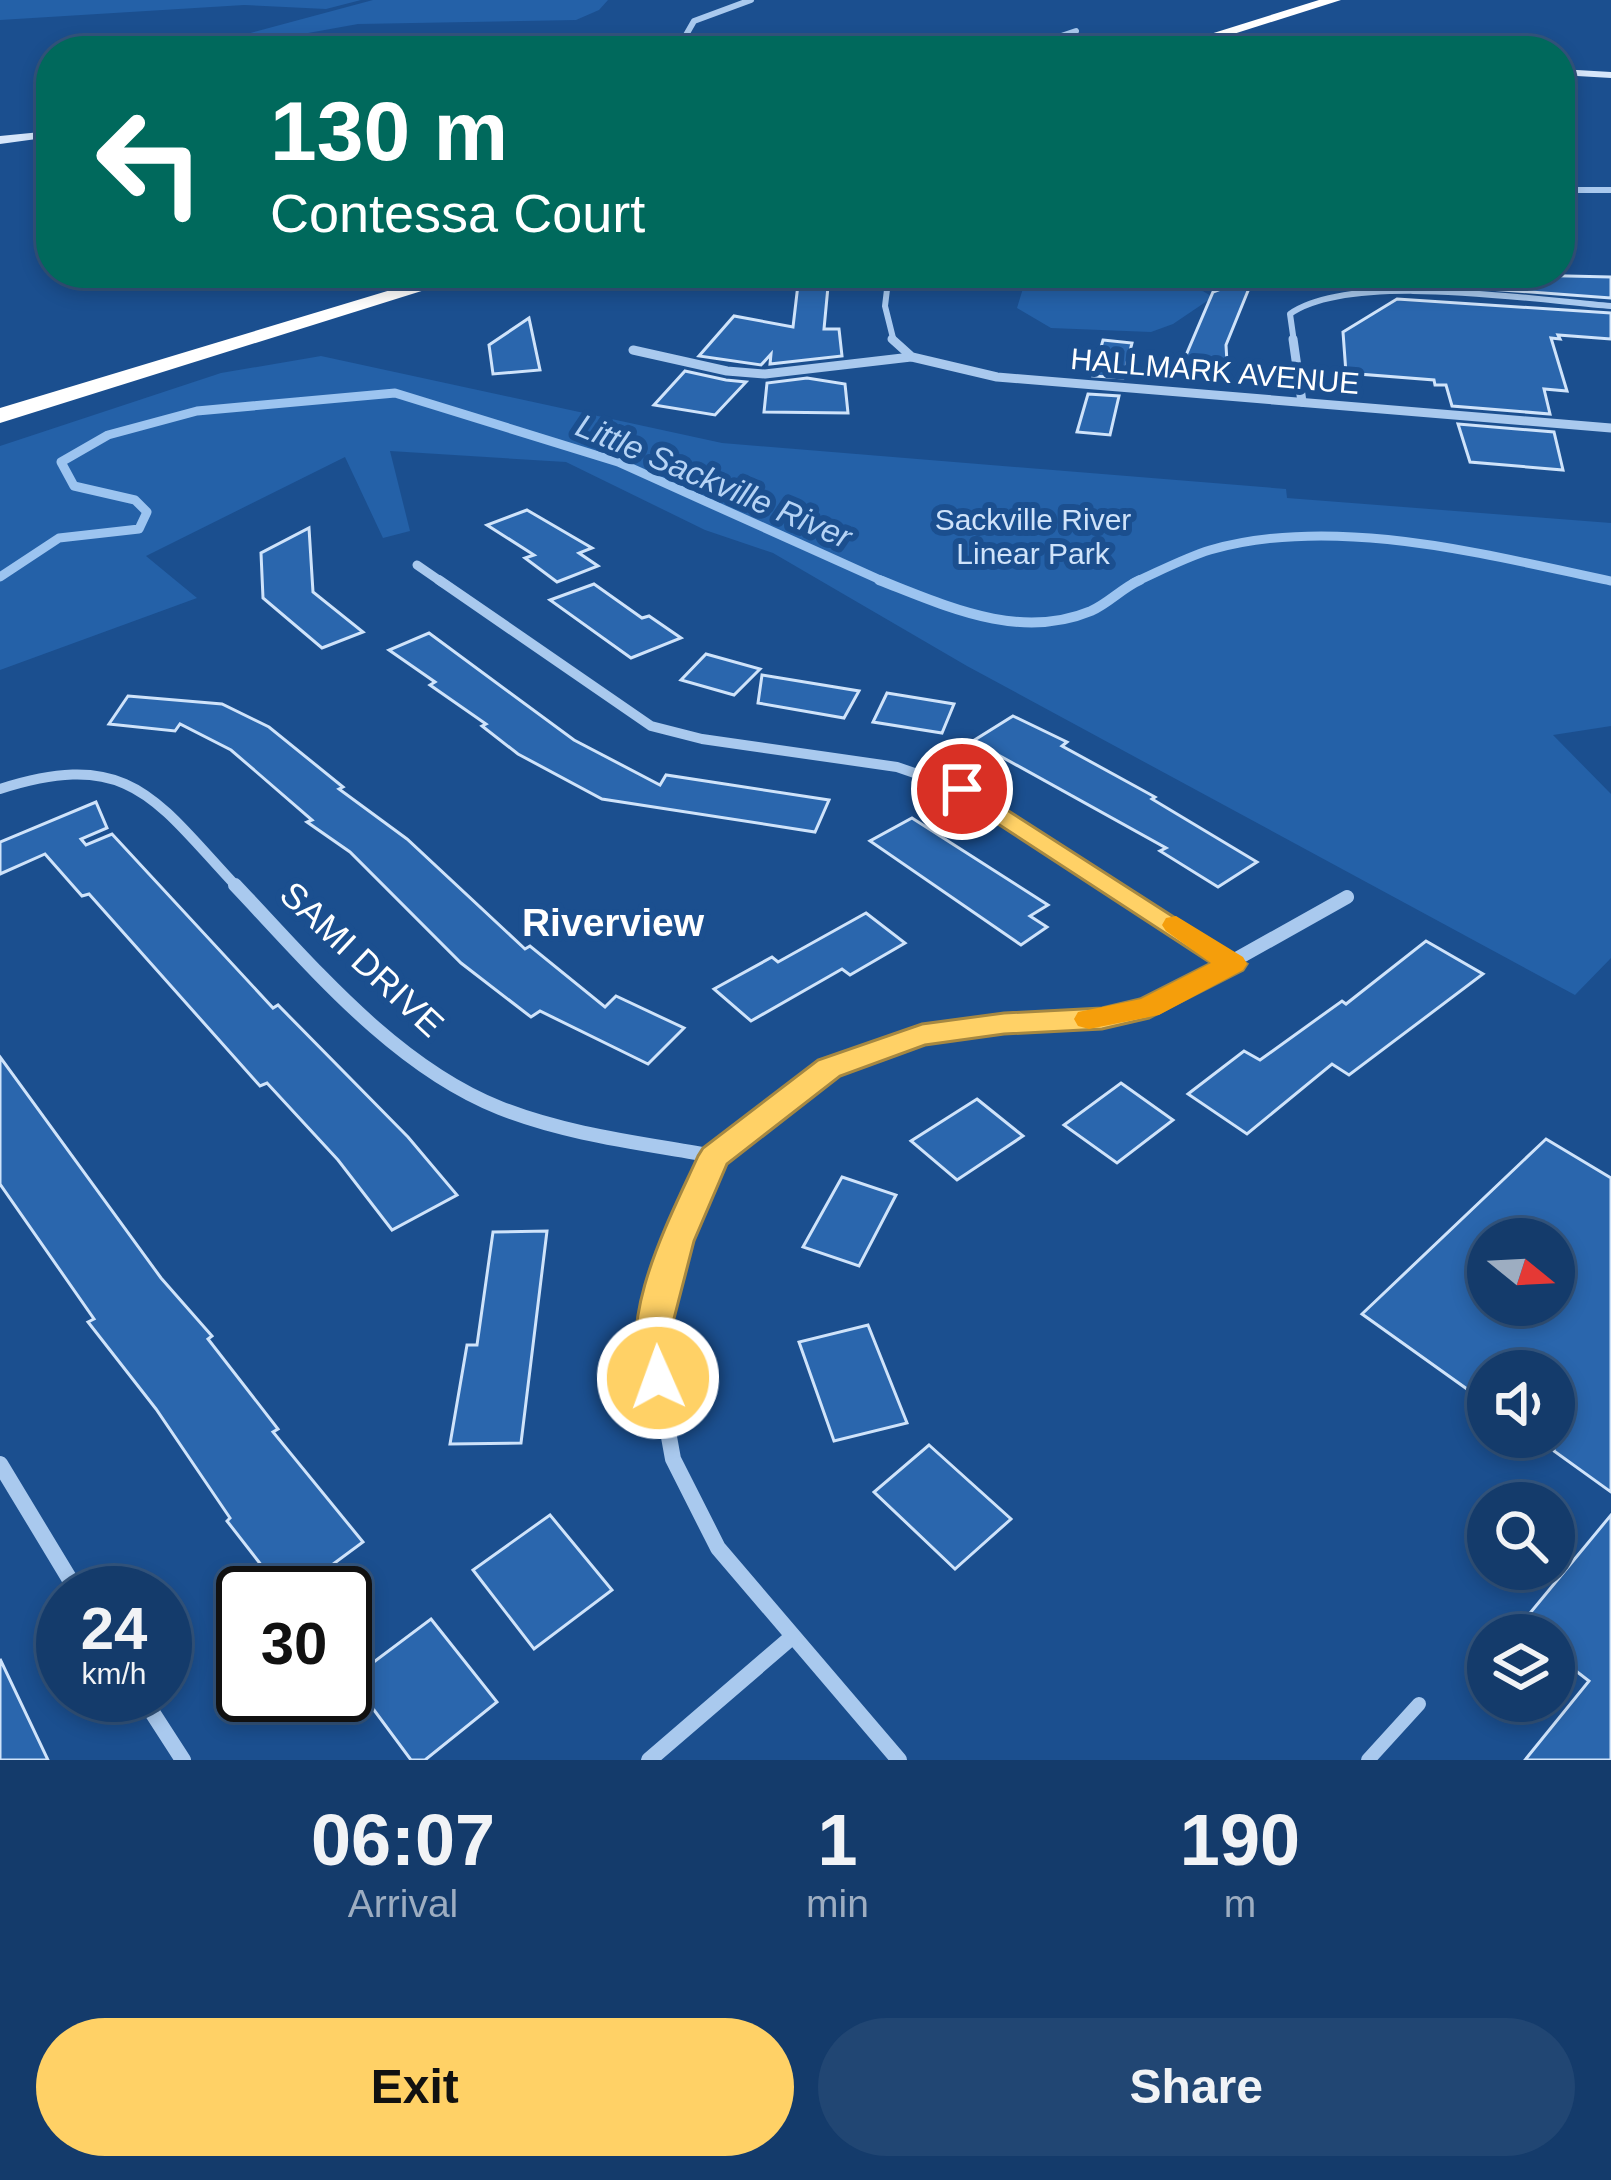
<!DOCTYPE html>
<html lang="en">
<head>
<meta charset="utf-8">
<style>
  :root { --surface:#143b6b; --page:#214673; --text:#f1f3f6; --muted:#9dadc1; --line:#33557e; --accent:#ffd166 }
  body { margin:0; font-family:Helvetica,sans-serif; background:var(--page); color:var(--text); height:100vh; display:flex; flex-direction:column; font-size:45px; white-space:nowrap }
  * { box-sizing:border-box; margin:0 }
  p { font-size:39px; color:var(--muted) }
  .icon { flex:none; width:66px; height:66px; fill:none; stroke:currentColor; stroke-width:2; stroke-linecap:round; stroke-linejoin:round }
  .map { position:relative; height:1760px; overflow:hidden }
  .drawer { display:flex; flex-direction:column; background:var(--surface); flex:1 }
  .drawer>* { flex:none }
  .hud { position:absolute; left:36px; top:36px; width:1539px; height:252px; border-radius:48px; box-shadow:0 6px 18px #0003,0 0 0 3px var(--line); background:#00695c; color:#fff; overflow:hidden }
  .needle { width:78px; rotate:108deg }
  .tools { position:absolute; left:1467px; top:1218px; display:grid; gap:24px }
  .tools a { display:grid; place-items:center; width:108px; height:108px; border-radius:50%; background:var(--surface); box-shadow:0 6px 18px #0003,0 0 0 3px var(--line); font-size:60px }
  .speed { position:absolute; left:36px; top:1566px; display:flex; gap:24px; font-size:60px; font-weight:700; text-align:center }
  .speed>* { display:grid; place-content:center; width:156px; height:156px; border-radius:50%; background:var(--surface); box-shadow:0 6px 18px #0003,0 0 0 3px var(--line); line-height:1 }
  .speed small { font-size:30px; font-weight:400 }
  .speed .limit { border:6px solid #111; border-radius:18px; background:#fff; color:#111 }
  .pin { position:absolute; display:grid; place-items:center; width:102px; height:102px; color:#fff; margin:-51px; border:6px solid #fff; border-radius:50%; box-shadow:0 3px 12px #0007 }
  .me { position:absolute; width:132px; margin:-66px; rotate:358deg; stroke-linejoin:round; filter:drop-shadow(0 0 9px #0008) }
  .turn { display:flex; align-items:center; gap:42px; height:252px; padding:0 36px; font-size:54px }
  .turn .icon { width:156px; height:156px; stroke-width:2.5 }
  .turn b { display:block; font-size:84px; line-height:102px }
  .eta { display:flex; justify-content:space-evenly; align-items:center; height:204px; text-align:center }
  .eta b { font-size:72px; font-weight:600; line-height:84px }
  .cta { display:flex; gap:24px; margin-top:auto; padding:24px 36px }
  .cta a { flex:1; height:138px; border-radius:72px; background:var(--accent); color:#111; font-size:48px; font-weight:600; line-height:138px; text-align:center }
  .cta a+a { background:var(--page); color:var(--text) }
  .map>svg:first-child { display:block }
  .green { fill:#2461a8 }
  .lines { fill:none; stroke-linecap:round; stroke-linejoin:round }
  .stream-far1 { stroke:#9cc4f0; stroke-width:9 }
  .stream { stroke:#9cc4f0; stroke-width:10 }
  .building { fill:#2a66ad; stroke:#cfe3fa; stroke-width:3; fill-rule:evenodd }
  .lane { stroke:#a9c9ee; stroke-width:14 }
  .street-far4 { stroke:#a9c9ee; stroke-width:6 }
  .street-far3 { stroke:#a9c9ee; stroke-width:9 }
  .street-far2 { stroke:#a9c9ee; stroke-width:10 }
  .street-far1 { stroke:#a9c9ee; stroke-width:14 }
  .street { stroke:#a9c9ee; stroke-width:16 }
  .secondary { fill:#d6e6fa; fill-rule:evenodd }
  .highway { fill:#fff; fill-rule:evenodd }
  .route { fill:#ffd166; stroke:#a68842; stroke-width:3 }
  .slow { fill:#f59e0b }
  .labels { text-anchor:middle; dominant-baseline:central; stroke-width:12; stroke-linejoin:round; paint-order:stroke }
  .far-street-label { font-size:30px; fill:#fff; stroke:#1b4f8f }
  .far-park-label { font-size:30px; fill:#cfe3fa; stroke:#1b4f8f }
  .far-water-label { font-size:33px; font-style:italic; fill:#b5d3f5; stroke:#1b4f8f }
  .street-label { font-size:36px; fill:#fff; stroke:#1b4f8f }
  .neighbourhood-label { font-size:39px; font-weight:bold; fill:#fff; stroke:#1b4f8f }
</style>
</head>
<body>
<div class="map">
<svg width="1611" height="1760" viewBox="0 0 1611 1760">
  <rect width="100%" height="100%" fill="#1b4f8f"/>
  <!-- green -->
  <g class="green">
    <polygon points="0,0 361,0 326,9 244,5 0,20"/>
    <polygon points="373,0 608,0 599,10 576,20 358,24 209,51 183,51"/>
    <polygon points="954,273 1201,273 1182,279 1213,297 1173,324 1151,332 1051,328 1017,308 1024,285"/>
    <polygon points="321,356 722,443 1286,489 1287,498 1611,523 1611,726 1553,735 1611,794 1611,958 1575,995 967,666 773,553 705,530 566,462 390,451 410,531 383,538 345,457 146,556 197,598 0,670 0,446 221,373"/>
  </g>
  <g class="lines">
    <!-- stream-far1 -->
    <g class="stream-far1">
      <polyline points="0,577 59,538 139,529 147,512 135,500 74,486 61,462 108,435 197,411 395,393 618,462 887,583"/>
      <path d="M1133 583C1158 572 1184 558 1210 550 1335 514 1487 555 1611 581"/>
    </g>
    <!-- stream -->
    <path class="stream" d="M879 580C946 606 1019 641 1091 611 1109 603 1122 588 1140 580"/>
  </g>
  <!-- building -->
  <g class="building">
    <polygon points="1439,273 1611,277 1611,298 1421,284"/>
    <polygon points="799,276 829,276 824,329 839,329 842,356 770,364 771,354 761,365 699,356 734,316 793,327"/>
    <polygon points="1254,276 1226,345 1227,363 1184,360 1213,292"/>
    <polygon points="1397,299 1611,313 1611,339 1558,335 1560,339 1551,338 1567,391 1544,389 1550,414 1452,406 1446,385 1435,385 1434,380 1346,373 1343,332"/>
    <polygon points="529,318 540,370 493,374 489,345"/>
    <polygon points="1103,340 1132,343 1123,378 1093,376"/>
    <polygon points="685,371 726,380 746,382 715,415 654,405"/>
    <polygon points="807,378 845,384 848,413 764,412 767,383"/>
    <polygon points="1088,394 1119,396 1110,435 1077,432"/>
    <polygon points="1458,424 1554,432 1563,470 1470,462"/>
    <polygon points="527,510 592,548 579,553 598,566 557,582 525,558 534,555 487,525"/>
    <polygon points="309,528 313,592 363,632 322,648 263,598 261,553"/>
    <polygon points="594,584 642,618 649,616 681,638 631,658 550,600"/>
    <polygon points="429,633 574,740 660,785 666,775 829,800 815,832 602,799 518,754 482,726 486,724 430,685 435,682 389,650"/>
    <polygon points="706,654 760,669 734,695 681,680"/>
    <polygon points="762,675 859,691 844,718 758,703"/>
    <polygon points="887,693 954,704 942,733 873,722"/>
    <polygon points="128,696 222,704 269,727 343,787 339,789 407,839 525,949 530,946 605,1007 616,996 684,1028 648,1064 540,1011 531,1017 461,963 350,852 307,822 312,820 231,750 180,724 175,731 109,724"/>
    <polygon points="1013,716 1067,742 1062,746 1155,797 1152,799 1257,862 1218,887 1160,851 1166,848 973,741"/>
    <polygon points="96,802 107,828 81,839 86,845 112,834 273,1008 278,1005 408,1137 457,1195 392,1230 338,1160 267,1083 260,1086 89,894 82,896 45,854 0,874 0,842"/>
    <polygon points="912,818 1048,905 1030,916 1047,927 1021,945 870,841"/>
    <polygon points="866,913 905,943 850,975 842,969 751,1021 714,989 772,957 778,962"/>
    <polygon points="1426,941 1483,974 1349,1075 1332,1064 1247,1134 1188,1094 1244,1051 1260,1060 1342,1001 1346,1004"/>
    <polygon points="0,1057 161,1278 212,1336 208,1339 278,1429 273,1432 363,1542 294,1593 283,1593 227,1521 230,1518 156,1409 88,1322 94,1319 0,1184"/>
    <polygon points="1121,1083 1173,1120 1117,1163 1064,1125"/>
    <polygon points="977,1099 1023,1136 957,1180 911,1141"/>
    <path d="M1546 1139 1611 1178V1492L1554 1451V1371H1488V1404L1362 1314ZM1488 1239H1554V1305H1488Z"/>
    <polygon points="842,1177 896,1195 859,1266 803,1247"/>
    <polygon points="547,1231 521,1443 450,1444 467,1345 477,1345 493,1232"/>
    <polygon points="868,1325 907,1423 834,1441 799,1342"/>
    <polygon points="929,1445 1011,1519 955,1569 874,1492"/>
    <polygon points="550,1515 612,1590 534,1649 473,1570"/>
    <polygon points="1611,1515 1611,1760 1525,1760 1589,1681 1554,1654 1554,1635 1512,1635"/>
    <polygon points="431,1619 497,1702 425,1760 411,1760 351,1679"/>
    <polygon points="0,1659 48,1760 0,1760"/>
  </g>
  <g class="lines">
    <!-- lane -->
    <polyline class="lane" points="1368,1760 1419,1704"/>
    <!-- street-far4 -->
    <g class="street-far4">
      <polyline points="689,51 682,42 694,21 751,0"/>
      <polyline points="1017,51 1076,31"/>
      <polyline points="1560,190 1611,190"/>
      <polyline points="889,273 885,306 894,342"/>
      <path d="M1294 342 1290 314C1351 271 1534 300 1611 306"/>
    </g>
    <!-- street-far3 -->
    <g class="street-far3">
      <polyline points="892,339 912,357 997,377 1611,428"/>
      <polyline points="1293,339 1302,402"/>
      <polyline points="633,350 727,371 765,374 911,357"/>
      <polyline points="417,565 443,583"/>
    </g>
    <!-- street-far2 -->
    <g class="street-far2">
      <polyline points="439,580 651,726 702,739 897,767 961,789 1115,888"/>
      <path d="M0 789C131 747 156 801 238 888"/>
    </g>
    <!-- street-far1 -->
    <g class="street-far1">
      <path d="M235 885C311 965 394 1066 500 1108 568 1135 642 1143 714 1156"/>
      <polyline points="1110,885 1233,964"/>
      <polyline points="668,1273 677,1241 714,1156 829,1068 922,1035 1004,1023 1102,1018 1149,1008 1347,897"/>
    </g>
    <!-- street -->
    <g class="street">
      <polyline points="669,1270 651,1338 673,1459 718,1548 899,1760"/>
      <polyline points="0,1464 78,1593"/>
      <polyline points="141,1695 183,1760"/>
      <polyline points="649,1760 792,1637"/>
    </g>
    <!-- secondary -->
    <g class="secondary">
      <polygon points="1560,69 1611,72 1611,78 1560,75"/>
      <polygon points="51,131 51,137 0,144 0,136"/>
    </g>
    <!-- highway -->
    <g class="highway">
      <polygon points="1319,0 1341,0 1180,51 1156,51"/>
      <polygon points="447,273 479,273 0,423 0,408"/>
    </g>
  </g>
  <!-- route -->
  <path class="route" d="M962 781 1247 964 1243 970 1149 1018 1102 1029 1004 1034 925 1045 840 1076 727 1164 694 1241 669 1338 677 1378 671 1389 658 1394 645 1389C613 1323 670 1218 698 1156L703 1148 818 1060 922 1024 1004 1013 1102 1008 1140 999 1211 963 952 794 949 789 952 783Z"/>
  <!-- slow -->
  <polygon class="slow" points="1176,916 1243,957 1247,964 1243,970 1159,1015 1089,1029 1078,1026 1074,1019 1078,1012 1141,999 1211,963 1166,931 1162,925 1166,918"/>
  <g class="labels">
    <!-- far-street labels -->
    <g class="far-street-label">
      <text transform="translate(1215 371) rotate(5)">HALLMARK AVENUE</text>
    </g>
    <!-- far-park labels -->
    <g class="far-park-label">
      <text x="1033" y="519">Sackville River<tspan x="1033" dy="34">Linear Park</tspan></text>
    </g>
    <!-- far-water labels -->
    <g class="far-water-label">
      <text transform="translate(714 481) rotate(23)">Little Sackville River</text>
    </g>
    <!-- street labels -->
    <g class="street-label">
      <text transform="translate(362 959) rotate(43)">SAMI DRIVE</text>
    </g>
    <!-- neighbourhood labels -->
    <g class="neighbourhood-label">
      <text x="613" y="922">Riverview</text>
    </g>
  </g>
</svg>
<div class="tools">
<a><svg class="needle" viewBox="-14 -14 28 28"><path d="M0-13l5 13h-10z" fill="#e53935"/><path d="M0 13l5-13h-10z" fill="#9dadc1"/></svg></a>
<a><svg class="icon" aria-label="sound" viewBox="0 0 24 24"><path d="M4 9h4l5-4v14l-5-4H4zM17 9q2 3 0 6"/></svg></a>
<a><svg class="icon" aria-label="search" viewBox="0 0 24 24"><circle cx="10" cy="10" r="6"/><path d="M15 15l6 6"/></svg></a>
<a><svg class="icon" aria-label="layers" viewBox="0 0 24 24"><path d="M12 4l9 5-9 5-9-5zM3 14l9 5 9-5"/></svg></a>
</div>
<div class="speed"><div>24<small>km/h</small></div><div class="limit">30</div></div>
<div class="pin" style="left:962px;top:789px;background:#d93025"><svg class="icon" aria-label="arrive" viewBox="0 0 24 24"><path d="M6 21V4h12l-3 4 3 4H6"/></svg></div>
<svg class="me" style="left:658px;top:1378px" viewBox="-20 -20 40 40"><circle r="17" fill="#ffd166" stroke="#fff" stroke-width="3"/><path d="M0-11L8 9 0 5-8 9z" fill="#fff"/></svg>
<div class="hud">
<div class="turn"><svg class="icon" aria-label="left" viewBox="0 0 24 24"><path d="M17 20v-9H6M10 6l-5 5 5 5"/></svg><div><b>130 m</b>Contessa Court</div></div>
</div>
</div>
<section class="drawer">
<div class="eta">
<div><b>06:07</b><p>Arrival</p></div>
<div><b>1</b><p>min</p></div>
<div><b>190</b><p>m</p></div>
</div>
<div class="cta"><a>Exit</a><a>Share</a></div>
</section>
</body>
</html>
